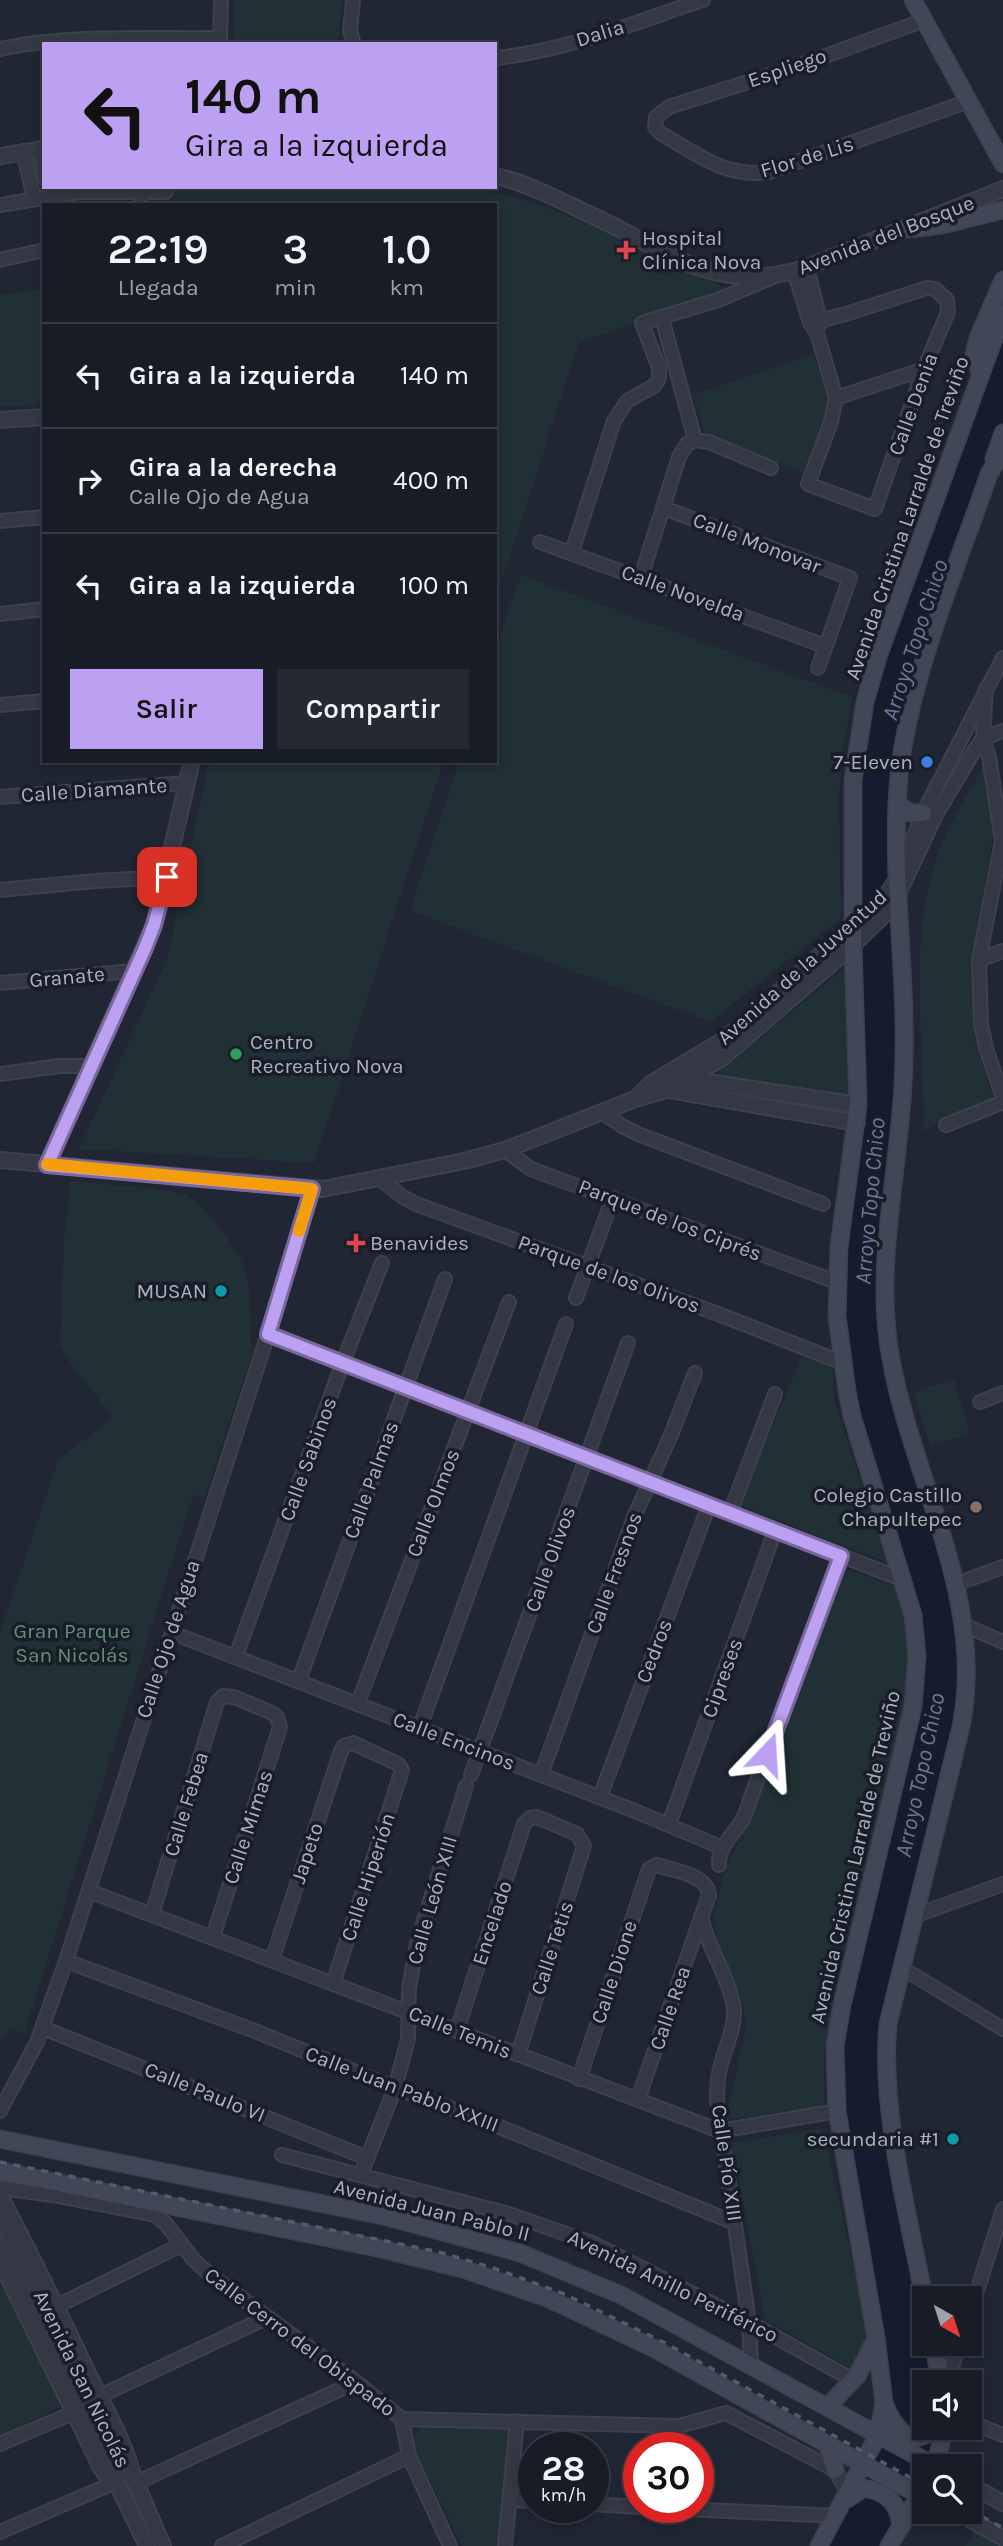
<!DOCTYPE html>
<html lang="es">
<head>
<meta charset="utf-8">
<style>
  :root { --surface:#181c26; --page:#252932; --text:#f1f3f6; --muted:#9fa1a7; --line:#363a43; --accent:#bca0f2 }
  body { margin:0; font-family:Karla,sans-serif; background:var(--page); color:var(--text); height:100vh; display:flex; flex-direction:column; font-size:26px; white-space:nowrap }
  * { box-sizing:border-box; margin:0 }
  p { font-size:23px; color:var(--muted) }
  .icon { flex:none; width:38px; height:38px; fill:none; stroke:currentColor; stroke-width:2; stroke-linecap:round; stroke-linejoin:round }
  .map { position:relative; flex:1; overflow:hidden }
  .details { position:absolute; left:42px; top:203px; width:455px; height:560px; display:flex; flex-direction:column; background:var(--surface); border-radius:0px; box-shadow:0 4px 10px #0003,0 0 0 2px var(--line) }
  .details>* { flex:none }
  .banner { position:absolute; left:42px; top:42px; width:455px; height:147px; border-radius:0px; box-shadow:0 4px 10px #0003,0 0 0 2px var(--line); background:#bca0f2; color:#111; overflow:hidden }
  .needle { width:46px; rotate:141deg }
  .buttons { position:absolute; left:912px; top:2286px; display:grid; gap:14px }
  .buttons a { display:grid; place-items:center; width:70px; height:70px; border-radius:0px; background:var(--surface); box-shadow:0 4px 10px #0003,0 0 0 2px var(--line); font-size:35px }
  .speed { position:absolute; left:518px; top:2432px; display:flex; gap:14px; font-size:35px; font-weight:700; text-align:center }
  .speed>* { display:grid; place-content:center; width:91px; height:91px; border-radius:50%; background:var(--surface); box-shadow:0 4px 10px #0003,0 0 0 2px var(--line); line-height:1 }
  .speed small { font-size:18px; font-weight:400 }
  .speed .limit { border:10px solid #d22; background:#fff; color:#111 }
  .pin { position:absolute; display:grid; place-items:center; width:60px; height:60px; color:#fff; margin:-30px; border-radius:14px; box-shadow:0 4px 10px #0006 }
  .me { position:absolute; width:77px; margin:-38px; rotate:20deg; stroke-linejoin:round; filter:drop-shadow(0 0 5px #0008) }
  .turn { display:flex; align-items:center; gap:24px; height:147px; padding:0 28px; font-size:32px }
  .turn .icon { width:91px; height:91px; stroke-width:2.5 }
  .turn b { display:block; font-size:49px; line-height:60px }
  .eta { display:flex; justify-content:space-evenly; align-items:center; height:119px; text-align:center }
  .eta b { font-size:42px; font-weight:600; line-height:49px }
  .cta { display:flex; gap:14px; margin-top:auto; padding:14px 28px }
  .cta a { flex:1; height:80px; border-radius:0px; background:var(--accent); color:#111; font-size:28px; font-weight:600; line-height:80px; text-align:center }
  .cta a+a { background:var(--page); color:var(--text) }
  ul { padding:0; list-style:none }
  li { display:flex; align-items:center; gap:21px; height:105px; padding:0 28px; border-top:2px solid var(--line) }
  li div { flex:1 }
  li b { display:block; font-size:26px }
  li em { font-style:normal }
  .map>svg:first-child { display:block }
  .green { fill:#213034 }
  .water { fill:#141c2f }
  .lines { fill:none; stroke-linecap:round; stroke-linejoin:round }
  .minor-casing { stroke:#3c414e; stroke-width:16 }
  .tertiary-casing { stroke:#3c414e; stroke-width:18 }
  .secondary-casing { stroke:#3c414e; stroke-width:19 }
  .minor { stroke:#333844; stroke-width:12 }
  .tertiary { stroke:#333844; stroke-width:14 }
  .secondary { stroke:#414757; stroke-width:16 }
  .rail { stroke:#555b6b; stroke-width:3.5; stroke-dasharray:7 7; stroke-linecap:butt }
  .route-casing { stroke:#7a689d; stroke-width:18 }
  .route { stroke:#bca0f2; stroke-width:12 }
  .slow { stroke:#f59e0b; stroke-width:12 }
  .health-dot { fill:#e0444e; stroke:#181d28; stroke-width:2.5 }
  .shop-dot { fill:#3f7fe0; stroke:#181d28; stroke-width:2.5 }
  .leisure-dot { fill:#2e9e5b; stroke:#181d28; stroke-width:2.5 }
  .culture-dot { fill:#0f9aa8; stroke:#181d28; stroke-width:2.5 }
  .education-dot { fill:#8d6e63; stroke:#181d28; stroke-width:2.5 }
  .labels { text-anchor:middle; dominant-baseline:central; stroke-width:7; stroke-linejoin:round; paint-order:stroke }
  .street-label { font-size:21px; fill:#acb2c1; stroke:#181d28 }
  .poi-label { font-size:21px; fill:#acb2c1; stroke:#181d28; text-anchor:end }
  .park-label { font-size:21px; fill:#669075; stroke:#181d28 }
  .water-label { font-size:23px; font-style:italic; fill:#67789f; stroke:#181d28 }
</style>
</head>
<body>
<div class="map">
<svg width="1003" height="2546" viewBox="0 0 1003 2546">
  <rect width="100%" height="100%" fill="#202633"/>
  <!-- green -->
  <g class="green">
    <polygon points="233,0 343,0 337,44 234,44"/>
    <path d="M174 187H466C559 202 643 249 728 289L579 343 495 602V205H174Z"/>
    <polygon points="44,289 44,404 0,407 0,295"/>
    <polygon points="813,354 830,397 809,476 705,435 693,395"/>
    <polygon points="521,575 852,697 842,757 839,802 841,918 710,1022 410,911 459,761 495,761 495,652"/>
    <polygon points="209,761 444,761 314,1163 79,1149 167,959"/>
    <path d="M985 763 995 821 974 963V1038L993 1098 923 1131C926 1038 905 939 940 848 951 819 970 791 985 763Z"/>
    <polygon points="846,967 849,1101 710,1079"/>
    <path d="M71 1181C89 1183 178 1189 187 1195 207 1207 242 1253 247 1275 252 1300 247 1325 253 1350L205 1496 193 1495 24 2035 16 2029 0 2040V1633L58 1460 113 1417 72 1366 60 1345 64 1240Z"/>
    <polygon points="803,1353 833,1363 834,1398 886,1562 739,1505"/>
    <polygon points="954,1379 970,1434 930,1446 914,1392"/>
    <polygon points="843,1568 898,1587 907,1640 910,1685 824,2051 824,2106 725,2120 746,2028 741,1995 717,1943 714,1913 724,1873 753,1810"/>
    <polygon points="823,2128 871,2346 855,2371 765,2319 732,2143"/>
    <polygon points="0,2271 64,2405 0,2437"/>
    <path d="M423 2426 511 2429 499 2546H462L413 2447C413 2437 415 2432 423 2426Z"/>
    <polygon points="974,2531 1001,2546 965,2546"/>
  </g>
  <!-- water -->
  <polygon class="water" points="1003,335 1003,436 940,618 902,763 903,960 888,1338 942,1535 966,1682 886,2049 924,2298 924,2343 933,2343 941,2382 924,2382 924,2427 939,2427 933,2445 889,2546 819,2546 884,2438 835,2066 917,1656 839,1341 857,1123 853,834 865,702"/>
  <g class="lines">
    <!-- minor casing -->
    <g class="minor-casing">
      <g id="minor">
        <polyline points="353,0 350,31 354,44"/>
        <path d="M925 20 789 69 669 107 656 117 655 127 660 133C697 154 725 178 769 172L969 101"/>
        <polyline points="220,44 221,0"/>
        <path d="M0 49C73 34 146 39 220 38"/>
        <path d="M495 58C567 51 636 22 703 0"/>
        <polyline points="41,149 44,177"/>
        <polyline points="23,151 34,198"/>
        <polyline points="141,191 141,205"/>
        <polyline points="0,205 79,192 166,192"/>
        <polyline points="0,260 44,250"/>
        <polyline points="807,267 820,320 819,326"/>
        <polyline points="794,271 810,323 817,333 836,398 831,422 808,484 875,509 924,369 948,312 947,300 935,289 927,288 846,314 810,323"/>
        <polyline points="662,318 695,440"/>
        <polyline points="836,398 924,369"/>
        <polyline points="695,440 709,442 771,468"/>
        <polyline points="664,508 850,578 818,668"/>
        <polyline points="0,521 44,517"/>
        <polyline points="540,542 825,646"/>
        <polyline points="572,552 614,421 627,401 654,386 659,379 659,368 642,323 718,300 773,277"/>
        <polyline points="641,577 679,457 687,444 695,440"/>
        <polyline points="0,614 44,609"/>
        <polyline points="986,688 983,738 989,757 1002,841 979,960 981,1024 986,1048 1003,1098"/>
        <polyline points="0,705 44,701"/>
        <polyline points="0,797 187,783"/>
        <polyline points="899,875 923,813 1003,658"/>
        <polyline points="0,890 95,881 167,877"/>
        <polyline points="898,896 936,815 971,756 983,738 1003,731"/>
        <polyline points="979,960 1003,951"/>
        <polyline points="0,983 134,971"/>
        <polyline points="0,1074 60,1066 90,1066"/>
        <polyline points="603,1113 622,1126 638,1134 823,1204"/>
        <polyline points="946,1125 1003,1102"/>
        <polyline points="505,1150 531,1169 839,1283"/>
        <polyline points="380,1179 403,1197 416,1204 721,1315 843,1363"/>
        <polyline points="576,1298 613,1198"/>
        <polyline points="268,1334 904,1580"/>
        <polyline points="980,1402 1003,1393"/>
        <polyline points="730,1513 775,1394"/>
        <polyline points="956,1584 1003,1567"/>
        <polyline points="964,1625 1003,1642"/>
        <polyline points="183,1637 635,1811 723,1848"/>
        <polyline points="236,1656 343,1362 382,1263"/>
        <polyline points="299,1680 445,1279"/>
        <polyline points="358,1703 509,1302"/>
        <polyline points="420,1727 566,1324"/>
        <polyline points="471,1775 628,1343"/>
        <polyline points="541,1775 634,1517 671,1435 695,1373"/>
        <polyline points="600,1797 709,1505"/>
        <polyline points="669,1824 775,1531"/>
        <path d="M719 1865C717 1848 735 1833 743 1819 746 1812 749 1804 751 1797L841 1556"/>
        <polyline points="89,1891 720,2131 837,2111"/>
        <polyline points="152,1914 217,1702 223,1696 234,1697 272,1713 277,1717 280,1727 213,1937"/>
        <polyline points="914,1916 1003,1884"/>
        <path d="M701 1917C708 1949 731 1980 734 2010 735 2030 724 2049 720 2069 717 2079 717 2090 717 2101L749 2322 751 2364"/>
        <polyline points="272,1960 341,1751 344,1746 353,1743 398,1764 402,1770 333,1984"/>
        <polyline points="66,1961 255,2031 395,2088 480,2119 735,2223"/>
        <polyline points="902,1968 1003,2029"/>
        <polyline points="43,2028 367,2158"/>
        <polyline points="457,2030 524,1824 530,1818 537,1817 577,1834 584,1846 518,2055"/>
        <path d="M579 2079 649 1869 657 1865C673 1870 708 1875 709 1895L638 2099"/>
        <polyline points="0,2111 37,2042 66,1961 268,1334 312,1189"/>
        <polyline points="282,2155 509,2214 592,2243 749,2322 853,2380"/>
        <polyline points="361,2174 395,2088 408,2039 409,1988 417,1943 466,1786"/>
        <polyline points="0,2188 53,2195 155,2215 166,2224 193,2259 209,2274 356,2382 402,2419 679,2426 726,2413 835,2470 848,2493"/>
        <path d="M0 2194C32 2253 61 2314 90 2375 107 2410 128 2446 136 2483L356 2382"/>
        <polyline points="0,2263 101,2470 109,2480 116,2482"/>
        <polyline points="57,2306 181,2245"/>
        <polyline points="970,2313 1003,2209"/>
        <polyline points="947,2382 960,2343"/>
        <polyline points="100,2396 266,2318"/>
        <polyline points="402,2419 409,2456 450,2546"/>
        <polyline points="970,2422 1003,2435"/>
        <polyline points="0,2444 73,2413"/>
        <polyline points="511,2500 534,2501"/>
        <polyline points="593,2504 639,2507"/>
        <polyline points="662,2508 836,2516"/>
        <polyline points="0,2532 116,2482"/>
        <polyline points="222,2546 409,2456"/>
        <polyline points="505,2546 517,2421"/>
      </g>
    </g>
    <!-- tertiary casing -->
    <g class="tertiary-casing">
      <g id="tertiary">
        <polyline points="0,156 44,149"/>
        <path d="M495 176C515 180 533 188 551 196 580 210 610 223 638 239 695 271 742 289 807 267L1003 189"/>
        <polyline points="0,420 44,417"/>
        <polyline points="688,1079 858,1105"/>
        <polyline points="663,1089 857,1123"/>
        <polyline points="639,1095 652,1083 720,1042 743,1024 885,897 897,879"/>
        <polyline points="0,1160 323,1189 464,1161 505,1150 635,1099 666,1090 721,1059 853,945 891,908 898,896"/>
        <polyline points="47,1165 154,925 192,761"/>
        <polyline points="0,2213 123,2467 136,2483 163,2546"/>
        <polyline points="0,2241 147,2546"/>
        <polyline points="970,2485 1003,2503"/>
        <polyline points="955,2511 1003,2538"/>
      </g>
    </g>
    <!-- secondary casing -->
    <g class="secondary-casing">
      <g id="secondary">
        <polyline points="913,0 1003,164"/>
        <polyline points="899,230 942,225 1003,210"/>
        <polyline points="980,372 974,355 978,338 1003,280"/>
        <polyline points="994,459 1003,433"/>
        <polyline points="898,804 910,813 923,813"/>
        <polyline points="0,2139 388,2217 520,2253 621,2295 935,2466"/>
        <polyline points="0,2171 377,2248 463,2269 547,2298 653,2348 919,2495"/>
        <path d="M924 2298C908 2212 880 2111 888 2024L961 1727C988 1592 905 1470 888 1340 877 1254 899 1169 903 1084 909 985 891 887 898 788 905 687 956 571 989 474L1003 451"/>
        <polyline points="933,2343 941,2382"/>
        <path d="M884 2403C893 2426 911 2453 936 2427"/>
        <polyline points="828,2406 857,2376 876,2338"/>
        <polyline points="828,2445 835,2470"/>
        <polyline points="935,2466 945,2427"/>
        <path d="M847 2499 864 2488C887 2492 899 2503 901 2527"/>
        <polyline points="819,2546 878,2435 884,2403 876,2338 837,2111 835,2046 842,2005 913,1707 917,1656 913,1615 852,1416 847,1391 837,1316 839,1247 858,1105 853,945 853,780 865,702 879,654 1003,314"/>
        <polyline points="889,2546 924,2487"/>
      </g>
    </g>
    <!-- minor -->
    <use href="#minor" class="minor"/>
    <!-- tertiary -->
    <use href="#tertiary" class="tertiary"/>
    <!-- secondary -->
    <use href="#secondary" class="secondary"/>
    <!-- rail -->
    <g class="rail">
      <polyline points="0,2162 439,2252 493,2268 562,2293 665,2343 924,2485"/>
      <polyline points="970,2510 1003,2528"/>
    </g>
  </g>
  <g class="lines">
    <!-- route casing -->
    <g class="route-casing">
      <polyline id="route" points="167,877 154,925 145,948 47,1165 312,1189 268,1334 841,1556 767,1754"/>
    </g>
    <!-- route -->
    <use href="#route" class="route"/>
    <!-- slow -->
    <polyline class="slow" points="47,1164 312,1189 299,1231"/>
  </g>
  <!-- markers -->
  <g class="health-dot">
    <path d="M622.5 239.5h7v7h7v7h-7v7h-7v-7h-7v-7h7z"/>
    <path d="M352.5 1232.5h7v7h7v7h-7v7h-7v-7h-7v-7h7z"/>
  </g>
  <circle class="shop-dot" cx="927" cy="762" r="7"/>
  <circle class="leisure-dot" cx="236" cy="1054" r="7"/>
  <g class="culture-dot">
    <circle cx="221" cy="1291" r="7"/>
    <circle cx="953" cy="2139" r="7"/>
  </g>
  <circle class="education-dot" cx="976" cy="1507" r="7"/>
  <g class="labels">
    <!-- street labels -->
    <g class="street-label">
      <text transform="translate(600 33) rotate(-17)">Dalia</text>
      <text transform="translate(787 68) rotate(-19)">Espliego</text>
      <text transform="translate(807 157) rotate(-17)">Flor de Lis</text>
      <text transform="translate(886 235) rotate(-21)">Avenida del Bosque</text>
      <text transform="translate(913 404) rotate(-70)">Calle Denia</text>
      <text transform="translate(907 518) rotate(-71)">Avenida Cristina Larralde de Treviño</text>
      <text transform="translate(757 543) rotate(21)">Calle Monovar</text>
      <text transform="translate(683 593) rotate(20)">Calle Novelda</text>
      <text transform="translate(94 790) rotate(-4)">Calle Diamante</text>
      <text transform="translate(802 967) rotate(-42)">Avenida de la Juventud</text>
      <text transform="translate(67 977) rotate(-5)">Granate</text>
      <text transform="translate(670 1220) rotate(21)">Parque de los Ciprés</text>
      <text transform="translate(609 1274) rotate(20)">Parque de los Olivos</text>
      <text transform="translate(308 1459) rotate(-70)">Calle Sabinos</text>
      <text transform="translate(371 1480) rotate(-70)">Calle Palmas</text>
      <text transform="translate(433 1503) rotate(-69)">Calle Olmos</text>
      <text transform="translate(550 1559) rotate(-70)">Calle Olivos</text>
      <text transform="translate(614 1573) rotate(-70)">Calle Fresnos</text>
      <text transform="translate(168 1639) rotate(-72)">Calle Ojo de Agua</text>
      <text transform="translate(654 1651) rotate(-69)">Cedros</text>
      <text transform="translate(722 1678) rotate(-70)">Cipreses</text>
      <text transform="translate(454 1741) rotate(21)">Calle Encinos</text>
      <text transform="translate(186 1804) rotate(-73)">Calle Febea</text>
      <text transform="translate(248 1827) rotate(-72)">Calle Mimas</text>
      <text transform="translate(307 1853) rotate(-72)">Japeto</text>
      <text transform="translate(855 1857) rotate(-77)">Avenida Cristina Larralde de Treviño</text>
      <text transform="translate(368 1877) rotate(-72)">Calle Hiperión</text>
      <text transform="translate(432 1900) rotate(-74)">Calle León XIII</text>
      <text transform="translate(492 1923) rotate(-72)">Encelado</text>
      <text transform="translate(552 1948) rotate(-72)">Calle Tetis</text>
      <text transform="translate(614 1972) rotate(-72)">Calle Dione</text>
      <text transform="translate(670 2008) rotate(-71)">Calle Rea</text>
      <text transform="translate(460 2032) rotate(22)">Calle Temis</text>
      <text transform="translate(402 2089) rotate(21)">Calle Juan Pablo XXIII</text>
      <text transform="translate(205 2092) rotate(22)">Calle Paulo VI</text>
      <text transform="translate(727 2163) rotate(82)">Calle Pío XIII</text>
      <text transform="translate(432 2210) rotate(14)">Avenida Juan Pablo II</text>
      <text transform="translate(673 2286) rotate(26)">Avenida Anillo Periférico</text>
      <text transform="translate(300 2342) rotate(37)">Calle Cerro del Obispado</text>
      <text transform="translate(82 2379) rotate(64)">Avenida San Nicolás</text>
    </g>
    <!-- poi labels -->
    <g class="poi-label">
      <text x="642" y="238" text-anchor="start">Hospital<tspan x="642" dy="24">Clínica Nova</tspan></text>
      <text x="913" y="762">7-Eleven</text>
      <text x="250" y="1042" text-anchor="start">Centro<tspan x="250" dy="24">Recreativo Nova</tspan></text>
      <text x="370" y="1243" text-anchor="start">Benavides</text>
      <text x="207" y="1291">MUSAN</text>
      <text x="962" y="1495">Colegio Castillo<tspan x="962" dy="24">Chapultepec</tspan></text>
      <text x="939" y="2139">secundaria #1</text>
    </g>
    <!-- park labels -->
    <g class="park-label">
      <text x="72" y="1631">Gran Parque<tspan x="72" dy="24">San Nicolás</tspan></text>
    </g>
    <!-- water labels -->
    <g class="water-label">
      <text transform="translate(915 640) rotate(-72)">Arroyo Topo Chico</text>
      <text transform="translate(870 1201) rotate(-85)">Arroyo Topo Chico</text>
      <text transform="translate(920 1775) rotate(-78)">Arroyo Topo Chico</text>
    </g>
  </g>
</svg>
<div class="buttons">
<a><svg class="needle" viewBox="-14 -14 28 28"><path d="M0-13l5 13h-10z" fill="#e53935"/><path d="M0 13l5-13h-10z" fill="#9fa1a7"/></svg></a>
<a><svg class="icon" aria-label="sound" viewBox="0 0 24 24"><path d="M4 9h4l5-4v14l-5-4H4zM17 9q2 3 0 6"/></svg></a>
<a><svg class="icon" aria-label="search" viewBox="0 0 24 24"><circle cx="10" cy="10" r="6"/><path d="M15 15l6 6"/></svg></a>
</div>
<div class="speed"><div>28<small>km/h</small></div><div class="limit">30</div></div>
<div class="pin" style="left:167px;top:877px;background:#d93025"><svg class="icon" aria-label="arrive" viewBox="0 0 24 24"><path d="M6 21V4h12l-3 4 3 4H6"/></svg></div>
<svg class="me" style="left:767px;top:1754px" viewBox="-20 -20 40 40"><path d="M0-17L14 15 0 8-14 15z" fill="#bca0f2" stroke="#fff" stroke-width="4"/></svg>
<div class="banner">
<div class="turn"><svg class="icon" aria-label="left" viewBox="0 0 24 24"><path d="M17 20v-9H6M10 6l-5 5 5 5"/></svg><div><b>140 m</b>Gira a la izquierda</div></div>
</div>
<section class="details">
<div class="eta">
<div><b>22:19</b><p>Llegada</p></div>
<div><b>3</b><p>min</p></div>
<div><b>1.0</b><p>km</p></div>
</div>
<ul>
<li><svg class="icon" aria-label="left" viewBox="0 0 24 24"><path d="M17 20v-9H6M10 6l-5 5 5 5"/></svg><div><b>Gira a la izquierda</b></div><em>140 m</em></li>
<li><svg class="icon" aria-label="right" viewBox="0 0 24 24"><path d="M7 20v-9h11M14 6l5 5-5 5"/></svg><div><b>Gira a la derecha</b><p>Calle Ojo de Agua</p></div><em>400 m</em></li>
<li><svg class="icon" aria-label="left" viewBox="0 0 24 24"><path d="M17 20v-9H6M10 6l-5 5 5 5"/></svg><div><b>Gira a la izquierda</b></div><em>100 m</em></li>
</ul>
<div class="cta"><a>Salir</a><a>Compartir</a></div>
</section>
</div>
</body>
</html>
